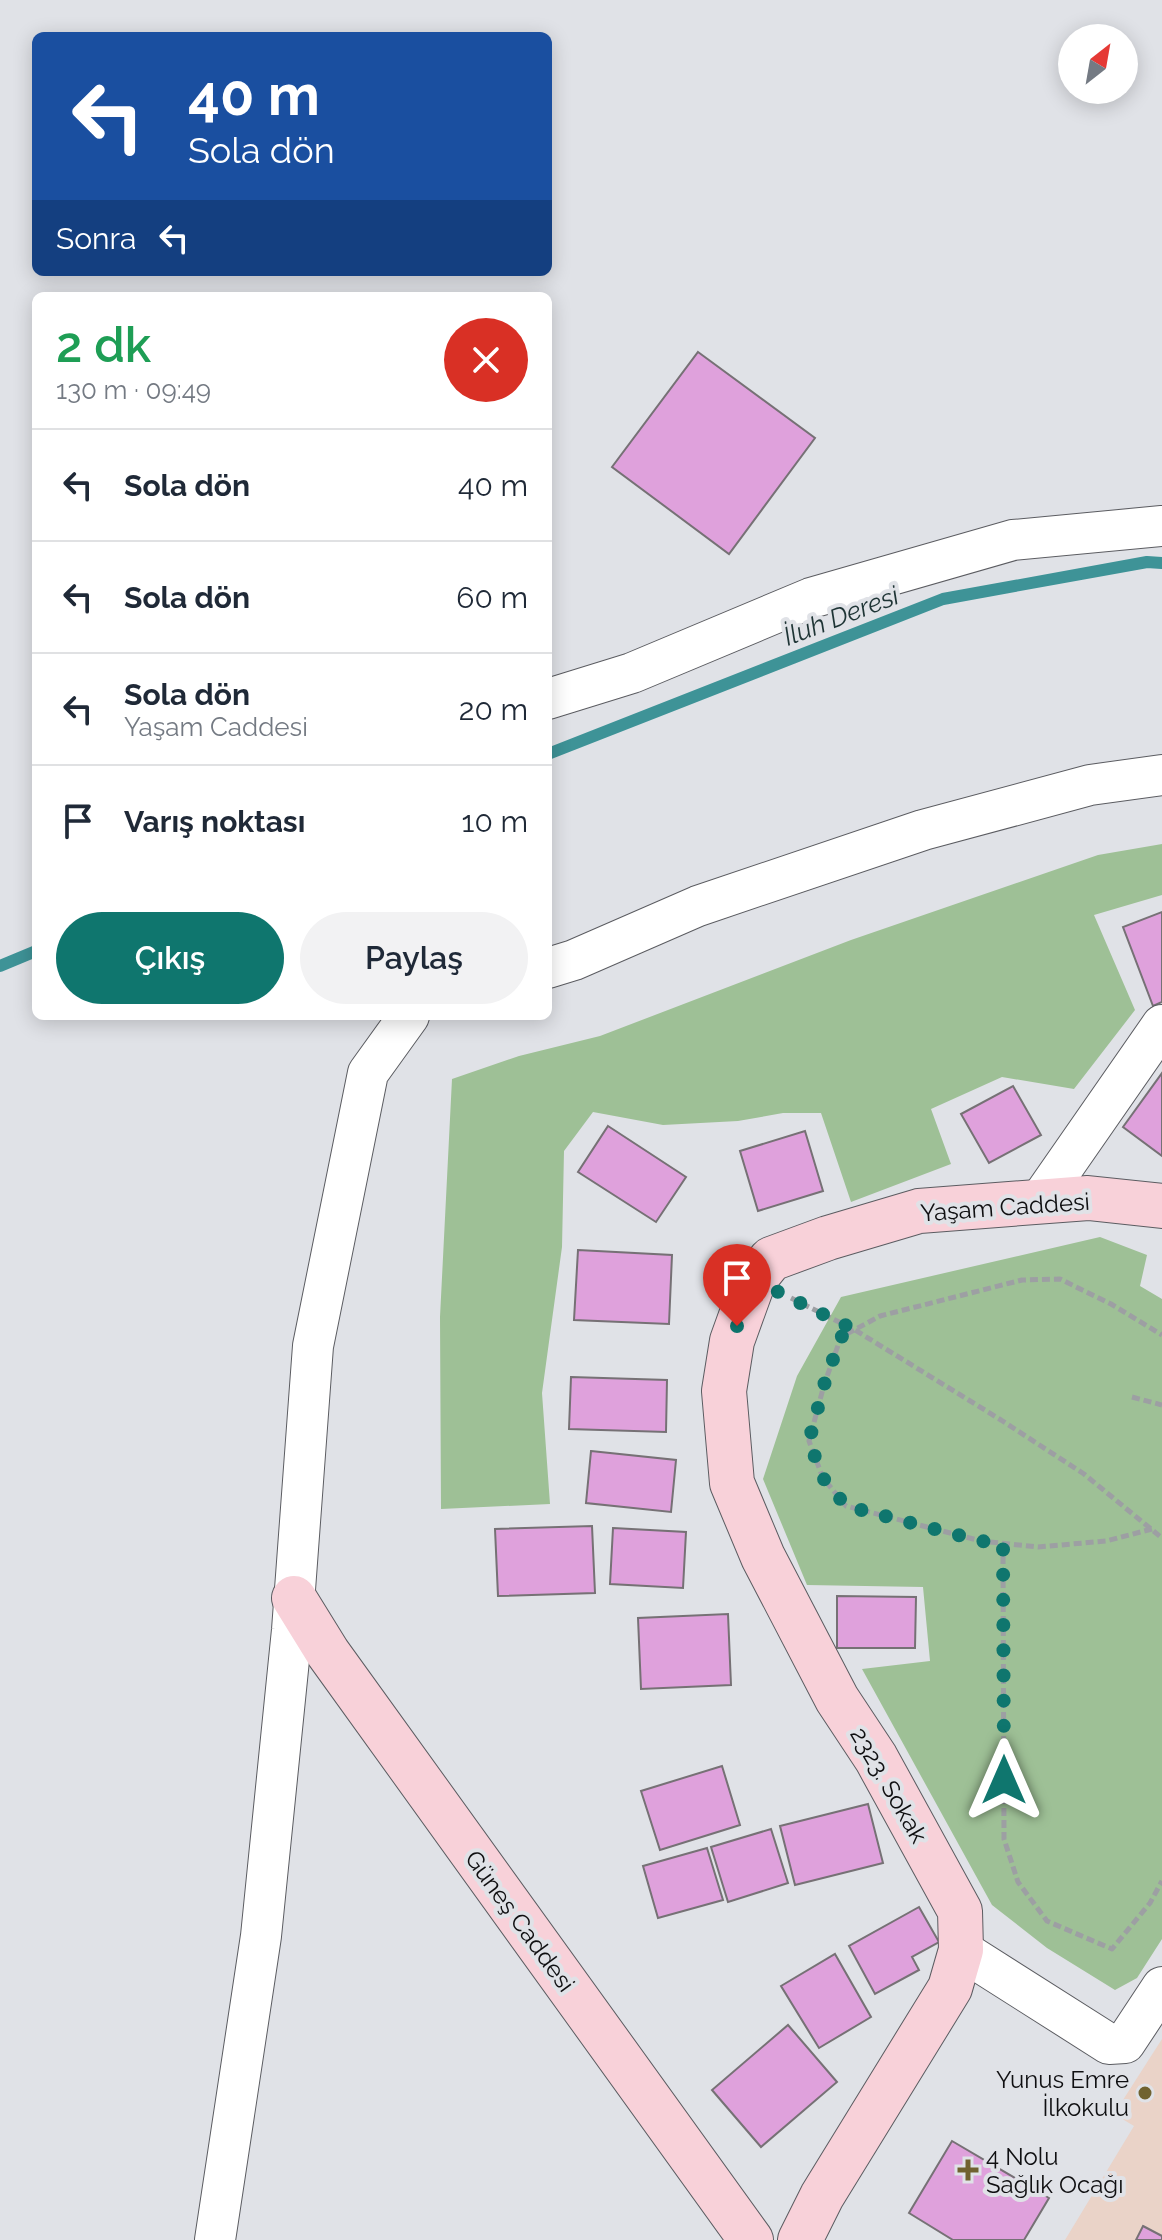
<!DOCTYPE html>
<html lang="tr">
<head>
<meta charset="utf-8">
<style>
  :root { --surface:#fff; --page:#f2f2f3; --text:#1f2937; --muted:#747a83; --line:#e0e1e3; --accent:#0f766e }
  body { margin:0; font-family:Raleway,sans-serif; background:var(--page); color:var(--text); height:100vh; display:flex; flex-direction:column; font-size:30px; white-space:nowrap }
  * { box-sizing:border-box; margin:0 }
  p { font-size:26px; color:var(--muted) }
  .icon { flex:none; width:44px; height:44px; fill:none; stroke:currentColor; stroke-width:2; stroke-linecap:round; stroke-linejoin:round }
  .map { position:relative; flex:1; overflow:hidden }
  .drawer { position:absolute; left:32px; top:292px; width:520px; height:728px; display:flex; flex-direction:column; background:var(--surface); border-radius:12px; box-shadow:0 4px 20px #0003 }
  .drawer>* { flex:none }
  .banner { position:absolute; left:32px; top:32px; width:520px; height:244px; border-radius:12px; box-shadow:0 4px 20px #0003; background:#1a4fa0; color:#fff; overflow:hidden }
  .needle { width:52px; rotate:31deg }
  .fabs { position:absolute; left:1058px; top:24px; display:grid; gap:16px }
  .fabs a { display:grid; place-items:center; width:80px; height:80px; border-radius:50%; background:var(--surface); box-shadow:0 4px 20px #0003; font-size:40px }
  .pin { position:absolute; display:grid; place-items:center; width:68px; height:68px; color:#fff; margin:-82px -34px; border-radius:50% 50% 50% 0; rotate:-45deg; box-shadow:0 0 8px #0007 }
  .pin .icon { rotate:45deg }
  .me { position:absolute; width:88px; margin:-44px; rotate:0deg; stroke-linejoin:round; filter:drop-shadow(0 0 6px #0008) }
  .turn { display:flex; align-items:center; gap:28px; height:168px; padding:0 24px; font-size:36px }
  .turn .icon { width:104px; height:104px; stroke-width:2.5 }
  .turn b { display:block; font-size:56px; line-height:68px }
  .then { display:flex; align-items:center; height:76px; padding:0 24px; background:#0003; gap:16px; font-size:30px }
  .round { display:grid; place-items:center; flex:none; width:84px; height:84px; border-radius:42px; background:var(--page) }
  .headline { display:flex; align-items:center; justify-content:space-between; height:136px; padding:0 24px }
  h1 { font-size:48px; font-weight:600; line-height:60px; color:#1e9e55 }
  .primary-button { display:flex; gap:16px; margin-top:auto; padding:16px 24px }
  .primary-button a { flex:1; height:92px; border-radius:48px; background:var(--accent); color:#fff; font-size:32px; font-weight:600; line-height:92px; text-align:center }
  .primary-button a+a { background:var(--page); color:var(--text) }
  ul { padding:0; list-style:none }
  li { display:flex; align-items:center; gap:24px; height:112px; padding:0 24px; border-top:2px solid var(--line) }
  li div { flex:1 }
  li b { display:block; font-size:30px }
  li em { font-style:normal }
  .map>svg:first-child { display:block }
  .education { fill:#ead3c8 }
  .green { fill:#9ec096 }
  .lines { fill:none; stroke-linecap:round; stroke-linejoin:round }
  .stream { stroke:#3e9397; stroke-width:12 }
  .building { fill:#dfa1dc; stroke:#767175; stroke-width:2 }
  .street-casing { stroke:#5b5c61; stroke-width:42 }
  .secondary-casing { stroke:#5b5c61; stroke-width:46 }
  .path { stroke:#9d9fa3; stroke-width:5; stroke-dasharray:8 4; stroke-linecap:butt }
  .street { stroke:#fff; stroke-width:40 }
  .secondary { stroke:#f8d1d9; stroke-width:44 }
  .route { stroke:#0f766e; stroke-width:14; stroke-dasharray:0 25.2 }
  .poi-dot { fill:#70622f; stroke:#e0e2e7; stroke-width:3 }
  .labels { text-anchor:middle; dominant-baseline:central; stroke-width:8; stroke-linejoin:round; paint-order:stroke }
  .street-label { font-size:24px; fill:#0f0f11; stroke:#e0e2e7 }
  .poi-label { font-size:24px; fill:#0f0f11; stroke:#e0e2e7; text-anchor:end }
  .water-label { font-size:26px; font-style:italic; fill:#1e3435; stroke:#e0e2e7 }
</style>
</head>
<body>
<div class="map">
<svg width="1162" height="2240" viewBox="0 0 1162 2240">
  <rect width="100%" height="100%" fill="#e0e2e7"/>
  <!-- education -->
  <polygon class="education" points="1162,2039 1162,2240 1065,2240 1134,2126 1114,2114"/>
  <!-- green -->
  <g class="green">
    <polygon points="1162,844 1162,895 1094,915 1135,1010 1074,1089 1002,1077 931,1109 951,1164 851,1202 821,1113 783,1113 738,1121 663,1125 593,1112 564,1151 562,1247 542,1393 550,1504 441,1509 440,1317 452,1079 519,1056 600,1036 851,940 1098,855"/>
    <polygon points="1100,1237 1147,1255 1140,1286 1162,1299 1162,1939 1137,1978 1115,1990 1047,1948 992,1905 862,1669 930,1661 923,1587 807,1585 763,1479 797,1376 841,1297"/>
  </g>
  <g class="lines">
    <!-- stream -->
    <g class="stream">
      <polyline points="548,754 943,599 1147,562 1162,563"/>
      <polyline points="0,966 36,951"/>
    </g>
  </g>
  <!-- building -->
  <g class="building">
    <polygon points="698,352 815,438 729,554 612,467"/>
    <polygon points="1162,912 1162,1002 1153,1006 1123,927"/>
    <polygon points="1162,1073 1162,1156 1123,1127"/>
    <polygon points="1013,1086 1041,1135 989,1163 961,1114"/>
    <polygon points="608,1126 686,1177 656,1222 578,1172"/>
    <polygon points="805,1131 823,1191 758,1211 740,1151"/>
    <polygon points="578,1250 672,1255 669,1324 574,1320"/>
    <polygon points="571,1377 667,1380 666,1432 569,1429"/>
    <polygon points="591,1451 676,1460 671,1512 586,1503"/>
    <polygon points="592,1526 595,1593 498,1596 495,1529"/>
    <polygon points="613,1528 686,1532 683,1588 610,1584"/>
    <polygon points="837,1596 916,1597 915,1648 837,1648"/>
    <polygon points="728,1614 731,1685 641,1689 638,1618"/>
    <polygon points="722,1766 740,1825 660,1850 641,1791"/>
    <polygon points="868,1804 883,1863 795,1885 780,1826"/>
    <polygon points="771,1829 788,1883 728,1902 711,1847"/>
    <polygon points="707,1848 723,1900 658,1918 643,1866"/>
    <polygon points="919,1907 939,1942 912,1957 919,1970 875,1994 849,1946"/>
    <polygon points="835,1954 871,2017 819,2048 781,1986"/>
    <polygon points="788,2025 837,2082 761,2147 712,2090"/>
    <polygon points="952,2141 1049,2198 1024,2240 953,2240 909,2213"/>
    <polygon points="1143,2226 1162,2236 1162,2240 1136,2240"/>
  </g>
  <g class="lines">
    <!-- street casing -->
    <g class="street-casing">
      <g id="street">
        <polyline points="548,699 632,673 811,598 1013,540 1162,526"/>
        <polyline points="548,968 574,960 698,906 923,830 1090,785 1162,775"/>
        <polyline points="1039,1202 1162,1025"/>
        <polyline points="961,1950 1109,2044 1125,2043 1162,1987"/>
        <polyline points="215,2240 261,1936 292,1630 313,1346 368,1073 409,1016"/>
      </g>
    </g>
    <!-- secondary casing -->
    <g class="secondary-casing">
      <g id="secondary">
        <polyline points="294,1598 328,1653 751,2240"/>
        <polyline points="800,2240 822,2196 950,1988 961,1950 960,1911 876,1758 837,1699 763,1557 732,1483 724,1391 732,1341 754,1280 771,1259 828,1238 919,1211 1088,1198 1162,1206"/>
      </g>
    </g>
    <!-- path -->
    <g class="path">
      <polyline points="791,1298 855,1330 1001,1420 1084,1474 1162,1538"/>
      <polyline points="1132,1397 1162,1405"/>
      <polyline points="1152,1529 1106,1541 1038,1547 981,1541 846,1506 823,1478 809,1441 824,1385 841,1337 880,1316 1022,1280 1060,1279 1111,1304 1162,1335"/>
      <polyline points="1003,1544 1004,1839 1018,1882 1047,1921 1112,1949 1150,1903 1162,1881"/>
    </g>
    <!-- street -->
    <use href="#street" class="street"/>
    <!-- secondary -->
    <use href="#secondary" class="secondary"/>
  </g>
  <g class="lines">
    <!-- route -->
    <polyline class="route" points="737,1326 754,1280 855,1330 841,1337 824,1385 809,1441 823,1478 846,1506 981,1541 1003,1544 1004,1780"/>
  </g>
  <!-- markers -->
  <g class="poi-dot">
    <circle cx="1145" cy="2093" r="8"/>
    <path d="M964 2158h8v8h8v8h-8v8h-8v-8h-8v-8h8z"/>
  </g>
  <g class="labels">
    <!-- street labels -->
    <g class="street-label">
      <text transform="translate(1005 1207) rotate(-4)">Yaşam Caddesi</text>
      <text transform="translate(889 1785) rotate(60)">2323. Sokak</text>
      <text transform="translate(520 1921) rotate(54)">Güneş Caddesi</text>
    </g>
    <!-- poi labels -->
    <g class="poi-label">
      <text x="1129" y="2079">Yunus Emre<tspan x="1129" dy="28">İlkokulu</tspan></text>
      <text x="986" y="2156" text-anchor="start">4 Nolu<tspan x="986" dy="28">Sağlık Ocağı</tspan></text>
    </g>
    <!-- water labels -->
    <g class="water-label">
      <text transform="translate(841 616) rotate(-21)">İluh Deresi</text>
    </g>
  </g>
</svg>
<div class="fabs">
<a><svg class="needle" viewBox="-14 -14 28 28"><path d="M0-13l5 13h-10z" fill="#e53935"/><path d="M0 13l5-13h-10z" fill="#747a83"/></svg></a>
</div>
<div class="pin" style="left:737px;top:1326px;background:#d93025"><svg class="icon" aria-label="arrive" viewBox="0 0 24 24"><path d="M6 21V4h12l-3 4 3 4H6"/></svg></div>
<svg class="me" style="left:1004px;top:1780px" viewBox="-20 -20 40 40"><path d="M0-17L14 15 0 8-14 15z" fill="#0f766e" stroke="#fff" stroke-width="4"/></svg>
<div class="banner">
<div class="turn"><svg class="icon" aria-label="left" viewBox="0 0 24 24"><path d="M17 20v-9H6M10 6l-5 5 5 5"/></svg><div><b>40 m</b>Sola dön</div></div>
<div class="then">Sonra<svg class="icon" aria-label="left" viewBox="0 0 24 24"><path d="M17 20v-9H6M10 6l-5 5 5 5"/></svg></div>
</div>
<section class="drawer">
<div class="headline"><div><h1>2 dk</h1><p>130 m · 09:49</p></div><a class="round" style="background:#d93025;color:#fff"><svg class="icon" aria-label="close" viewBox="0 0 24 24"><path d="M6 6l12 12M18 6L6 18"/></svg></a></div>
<ul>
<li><svg class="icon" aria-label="left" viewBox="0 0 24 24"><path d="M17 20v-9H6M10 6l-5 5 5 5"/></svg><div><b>Sola dön</b></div><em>40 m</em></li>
<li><svg class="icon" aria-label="left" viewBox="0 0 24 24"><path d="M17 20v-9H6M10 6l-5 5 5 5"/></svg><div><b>Sola dön</b></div><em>60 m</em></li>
<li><svg class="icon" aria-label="left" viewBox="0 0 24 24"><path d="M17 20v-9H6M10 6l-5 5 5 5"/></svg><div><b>Sola dön</b><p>Yaşam Caddesi</p></div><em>20 m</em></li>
<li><svg class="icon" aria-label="arrive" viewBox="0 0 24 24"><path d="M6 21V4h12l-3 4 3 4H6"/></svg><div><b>Varış noktası</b></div><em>10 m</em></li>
</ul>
<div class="primary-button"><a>Çıkış</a><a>Paylaş</a></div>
</section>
</div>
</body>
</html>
